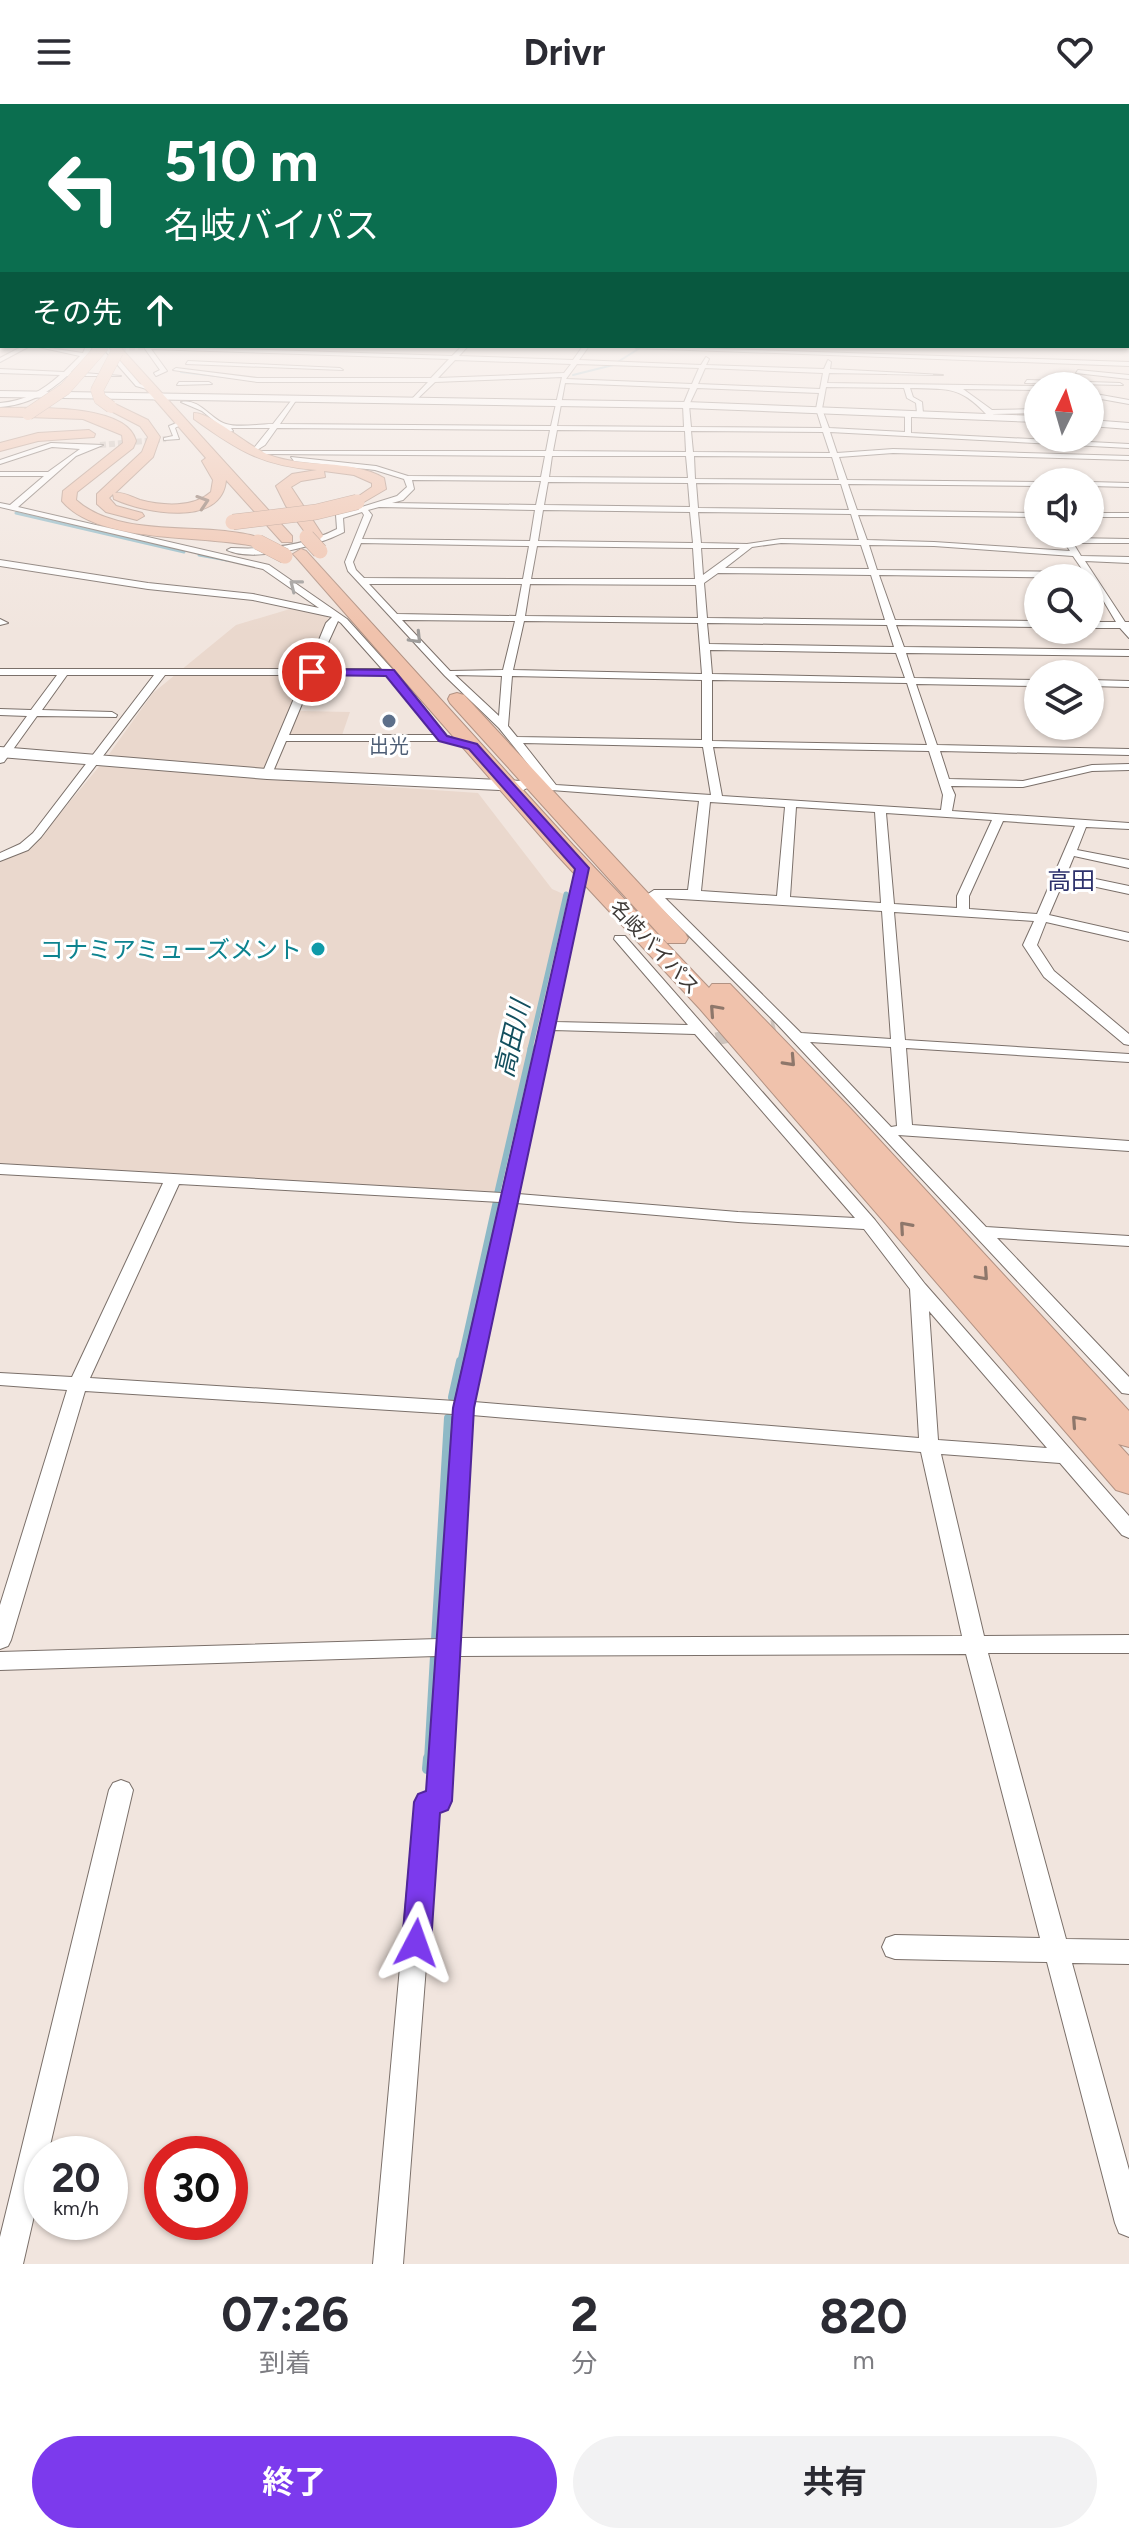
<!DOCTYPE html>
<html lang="ja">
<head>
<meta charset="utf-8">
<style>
  :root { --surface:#fff; --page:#f2f2f3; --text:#2b2b33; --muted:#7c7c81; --accent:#7c3aed }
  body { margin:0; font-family:Figtree,"Noto Sans JP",sans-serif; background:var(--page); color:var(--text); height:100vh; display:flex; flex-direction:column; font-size:30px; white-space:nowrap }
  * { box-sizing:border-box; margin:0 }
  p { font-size:26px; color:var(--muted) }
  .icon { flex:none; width:44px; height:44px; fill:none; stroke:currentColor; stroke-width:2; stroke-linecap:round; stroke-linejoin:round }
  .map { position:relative; height:2160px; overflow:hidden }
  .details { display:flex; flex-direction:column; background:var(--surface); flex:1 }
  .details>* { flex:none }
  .guide { position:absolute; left:0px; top:0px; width:1130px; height:244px; box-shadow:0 2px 6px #0004; background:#0b6e4f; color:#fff; overflow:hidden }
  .needle { width:52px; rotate:5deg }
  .controls { position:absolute; left:1024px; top:268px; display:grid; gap:16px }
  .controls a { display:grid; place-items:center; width:80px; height:80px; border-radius:50%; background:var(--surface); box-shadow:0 2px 6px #0004; font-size:40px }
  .speed { position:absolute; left:24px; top:2032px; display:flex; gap:16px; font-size:40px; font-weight:700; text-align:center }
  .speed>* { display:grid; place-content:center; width:104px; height:104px; border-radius:50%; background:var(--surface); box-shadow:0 2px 6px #0004; line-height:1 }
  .speed small { font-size:20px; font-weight:400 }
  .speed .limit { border:12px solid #d22; background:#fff; color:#111 }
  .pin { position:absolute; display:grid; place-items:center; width:68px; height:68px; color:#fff; margin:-34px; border:4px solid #fff; border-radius:50%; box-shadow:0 2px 8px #0007 }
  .me { position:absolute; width:88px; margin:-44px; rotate:4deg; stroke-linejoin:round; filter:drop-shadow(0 0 6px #0008) }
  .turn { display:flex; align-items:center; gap:28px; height:168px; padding:0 32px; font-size:36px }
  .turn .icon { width:104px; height:104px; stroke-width:2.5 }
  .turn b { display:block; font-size:56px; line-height:68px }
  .then { display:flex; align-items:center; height:76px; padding:0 32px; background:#0003; gap:16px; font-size:30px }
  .eta { display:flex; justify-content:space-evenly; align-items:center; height:136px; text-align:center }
  .eta b { font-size:48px; font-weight:700; line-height:56px }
  .action { display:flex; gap:16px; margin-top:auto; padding:16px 32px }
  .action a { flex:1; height:92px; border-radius:48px; background:var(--accent); color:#fff; font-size:32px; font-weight:700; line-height:92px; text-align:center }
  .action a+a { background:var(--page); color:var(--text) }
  header { display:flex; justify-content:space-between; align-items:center; height:104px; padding:0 32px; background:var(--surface); font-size:36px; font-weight:700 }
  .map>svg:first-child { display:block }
  .built { fill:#ead8cd }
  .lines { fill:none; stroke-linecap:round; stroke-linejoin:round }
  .stream-far5 { stroke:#8eb9c6; stroke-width:2 }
  .stream-far4 { stroke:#8eb9c6; stroke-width:3 }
  .stream-far3 { stroke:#8eb9c6; stroke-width:5 }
  .stream-far2 { stroke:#8eb9c6; stroke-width:6 }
  .stream-far1 { stroke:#8eb9c6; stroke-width:8 }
  .stream { stroke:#8eb9c6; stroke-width:10 }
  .street-tunnel-far1 { stroke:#cdc3bc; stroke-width:6; stroke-dasharray:6 3; stroke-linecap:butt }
  .street-tunnel { stroke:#cdc3bc; stroke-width:13; stroke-dasharray:13 6; stroke-linecap:butt }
  .street-casing { stroke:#7b706a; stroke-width:2 }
  .secondary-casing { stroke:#7b706a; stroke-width:2 }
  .highway-casing { stroke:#b19283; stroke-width:2 }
  .street { fill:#fff; fill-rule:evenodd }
  .secondary { fill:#fff; fill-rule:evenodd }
  .highway { fill:#f0c2ac; fill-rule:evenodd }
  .highway-bridge-far1-casing { stroke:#b19283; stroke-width:13; stroke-linecap:butt }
  .highway-bridge-casing { stroke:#b19283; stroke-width:16; stroke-linecap:butt }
  .highway-bridge-far1 { stroke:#f0c2ac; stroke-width:12 }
  .highway-bridge { stroke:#f0c2ac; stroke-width:15 }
  .oneway { stroke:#8e776b }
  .oneway2 { stroke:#9e9c9a }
  .route { fill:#7c3aed; stroke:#51269a; stroke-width:2 }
  .service-dot { fill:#5c6f8a; stroke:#fff; stroke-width:3 }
  .culture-dot { fill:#0f9aa8; stroke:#fff; stroke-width:3 }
  .labels { text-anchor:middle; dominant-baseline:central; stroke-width:6; stroke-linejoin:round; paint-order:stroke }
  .far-service-label { font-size:20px; fill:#4e5e75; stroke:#fff }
  .far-street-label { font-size:20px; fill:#3d3936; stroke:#fff }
  .far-quarter-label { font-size:24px; fill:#2e326c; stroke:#fff }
  .culture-label { font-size:24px; fill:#0d838f; stroke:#fff; text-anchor:end }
  .water-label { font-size:26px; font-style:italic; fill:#134f5e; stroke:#fff }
</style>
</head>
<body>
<header><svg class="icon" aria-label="menu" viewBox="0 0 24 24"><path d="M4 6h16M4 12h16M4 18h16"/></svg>Drivr<svg class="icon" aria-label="heart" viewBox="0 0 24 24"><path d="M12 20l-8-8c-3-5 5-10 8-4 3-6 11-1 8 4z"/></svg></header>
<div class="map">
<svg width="1129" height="2160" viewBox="0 0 1129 2160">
  <rect width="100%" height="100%" fill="#f1e5de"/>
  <!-- built -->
  <polygon class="built" points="290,505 329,512 293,596 302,602 300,607 350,608 341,634 289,633 271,675 478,689 552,785 568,792 501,1084 493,1092 0,1059 0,758 20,748 43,730 107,653 153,589 236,521"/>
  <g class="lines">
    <!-- stream-far5 -->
    <g class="stream-far5">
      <polyline points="43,242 75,248"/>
      <polyline points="181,268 251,276"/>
      <polyline points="573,271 613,261 643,242"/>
      <polyline points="467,276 555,273"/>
    </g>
    <!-- stream-far4 -->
    <g class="stream-far4">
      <polyline points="16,409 184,448"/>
      <polyline points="199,451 227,456"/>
    </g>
    <!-- stream-far3 -->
    <polyline class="stream-far3" points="530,945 566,790"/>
    <!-- stream-far2 -->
    <g class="stream-far2">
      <polyline points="497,1090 531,943"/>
      <polyline points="460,1259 496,1097"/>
    </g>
    <!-- stream-far1 -->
    <g class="stream-far1">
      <polyline points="452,1293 460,1257"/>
      <polyline points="435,1536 448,1314"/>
      <polyline points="428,1656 434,1552"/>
    </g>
    <!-- stream -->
    <polyline class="stream" points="427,1665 428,1654"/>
    <!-- street-tunnel-far1 -->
    <g class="street-tunnel-far1">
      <polyline points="102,246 143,243"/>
      <polyline points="100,341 166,335"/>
    </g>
    <!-- street-tunnel -->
    <polyline class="street-tunnel" points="716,935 775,922"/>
    <!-- street casing -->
    <g class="street-casing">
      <g id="street">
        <polygon points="0,227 2,228 2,233 0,232"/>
        <polygon points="1128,240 1129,240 1129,244 1125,242"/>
        <polygon points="23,242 30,242 0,258 0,254"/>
        <path d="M34 242 83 249 86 242H92L89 250 91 253H86L71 268 121 272H67C47 290 27 301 0 303V299C25 297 42 287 60 271L0 269V265L64 268 80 252Z"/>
        <polygon points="101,242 107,242 140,280 154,285 154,287 136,282"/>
        <path d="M143 242 452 252 462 242H468L459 252 573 256 583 242H589L579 256 701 261 706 253 709 255 706 261 824 265 828 256 831 258 830 265 943 271 829 269 827 279 1038 282V286L963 285 992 306 1038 305V309L993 310 994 313 991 315C961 283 954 285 910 284L913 293 922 298 923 309 920 311 917 309 916 299 907 294 904 284 826 283 822 305 829 324 905 328V309L908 307 911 309V329L1129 340V344L830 328 837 349 893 345 1129 352V356L893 349 839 353 847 376 1039 378 1038 382 848 380 857 406 1038 409V413L858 411 867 436 934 438 1070 447 1059 430H1067L1069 434 1129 435V439H1073L1081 452 1129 453V459L1085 457 1125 518H1129V534L1120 524H1090V518H1116L1090 474 879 471 895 516 1038 517V523L896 521 904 543 1129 546V552L906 549 914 574 1038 576V582L916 580 937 641 1129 645V651L940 647 949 675 1023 677 1092 661 1129 660V666L1092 667 1023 683 951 682 955 691 952 707 1129 719V725L1086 723 1077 746 1129 756V764L1074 752 1067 769 1129 782V790L1064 776 1049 811 1129 829V837L1046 818 1037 841 1054 867 1129 930V941L1124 940 1044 873 1023 841 1034 817 894 808 905 936 1129 950V958L906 944 912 1021 1129 1037V1047L898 1031 986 1123 1129 1132V1142L997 1134 1129 1273V1290L1122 1289 777 920 650 793 648 790 654 786H688L699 697 524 684 522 682 528 679 544 680 499 624 445 572 348 467 345 458 364 411 362 408 343 414 344 428C317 442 255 459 227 446L231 444C268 446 304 442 337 425L336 411 397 392 407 383 404 375 375 366 294 357 291 353 376 362 408 372 541 373 545 352 264 350 262 347H546L550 326 277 324 265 341 257 346 254 344 270 324H231L233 327 228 328 202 307 181 298C200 294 210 315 226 320 239 324 260 320 273 320L294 293 297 295 280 320 551 322 562 273 435 278 413 299 410 297 428 278H257L173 266 176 264 257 274H431L449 255 151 245 167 267 156 272 154 269 160 266ZM455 256 571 260 564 269 438 274ZM577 260 699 264 692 280 566 275ZM705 264 823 269 820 285 698 280ZM565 279 690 284 683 301 684 323 557 322ZM697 284 819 289 816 305 822 324 691 323 689 301ZM557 326 685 327 686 348 553 347ZM691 327 823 328 830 349 693 348ZM552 352H686L688 374 549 373ZM694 352 832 353 839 376 695 375ZM412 376 541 377 536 401 392 399 403 396 414 385ZM548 378 688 379 690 403 544 401ZM696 379 841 380 849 406 698 404ZM379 403 535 406 530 437 362 435 372 411 368 406ZM543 406 690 408 693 439 538 437ZM698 408 851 410 859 436 781 435 747 440 701 439ZM361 439 529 442 523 475 364 474 356 466 353 458ZM781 439 861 441 869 465 725 464 752 443ZM869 441 934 442 1073 452 1084 468 877 466ZM537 442 693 444 695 475H531ZM701 444H740L703 471ZM718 469 871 471 885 516 707 514 704 479ZM369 480H522L516 512 397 510ZM530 480 696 481 698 514 525 512ZM402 516 515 517 503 566 450 567ZM524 517 698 519 702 570 513 566ZM707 519 887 521 894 543 709 540ZM710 546 896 549 905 574 712 570ZM455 571 502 572 499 612ZM512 572 702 576V636L517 633 508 622ZM712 576 907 579 927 641 712 637ZM523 639 703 643 711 691 556 681ZM713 643 929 647 943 691 941 706 722 692ZM710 698 785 703 777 792 701 787ZM796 703 875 708 881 799 790 793ZM886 709 992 716 957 792V804L894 800ZM1003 717 1075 722 1037 810 969 805V792ZM665 794 882 807 891 935 801 929ZM810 938 891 943 897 1022 891 1023Z"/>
        <polygon points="633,242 1129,258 1129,262 636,244"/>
        <polygon points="188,257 340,264 343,266 186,260"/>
        <polygon points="1078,266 1129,271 1129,275 1076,269"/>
        <polygon points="1027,276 1120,279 1123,281 1025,279"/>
        <polygon points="179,278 209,278 212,280 177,281"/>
        <polygon points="1090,289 1129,296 1129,300 1090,293"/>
        <polygon points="1090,298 1093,300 1096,319 1090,330"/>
        <polygon points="179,318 184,319 175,324 179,335 164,336 164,334 173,332 169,322"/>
        <path d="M51 339 103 341 76 352 18 403 269 461 347 515 403 577 447 632 477 641V645L442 637H286L272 670 267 673 262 670 304 571H165L41 733 28 746 0 757V749L20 740 33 729 154 571H67L42 606 112 608 117 611 116 613 37 612 4 658 0 659V649L27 612 0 611V605L31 606 57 571H0V565H307L326 519 332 513 253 496 148 485 0 462V456L148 479 253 490 319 504 263 465 0 403V399L10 401 44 372H0V368H48L80 345 52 343 0 360V356ZM338 517 341 519 382 565H316ZM314 571H387L435 631H289Z"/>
        <polygon points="1090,378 1129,379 1129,383 1090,382"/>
        <rect x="1090" y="409" width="39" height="4"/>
        <polygon points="0,515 8,519 0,521"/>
        <polygon points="1090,576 1129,577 1129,583 1090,582"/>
        <path d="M582 760 588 764 555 918 688 921 614 835 615 832H625L875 1116 925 1180 1129 1412V1434L1122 1431 1060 1359 941 1350 984 1532 1129 1531V1549H988L1066 1835 1129 1836V1860L1072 1859 1129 2066V2133L1119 2129 1115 2119 1047 1858 895 1855 886 1852 882 1843 886 1834 895 1831 1040 1834 966 1550 458 1552 450 1697 446 1704 438 1707 403 2160H373L415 1698 419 1691 427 1688 436 1552 0 1566V1548L438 1535 453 1310 85 1287 11 1536 8 1542 0 1545V1501L67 1286 0 1281V1269L72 1273 163 1079 0 1070V1060L502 1089 576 764ZM553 926 695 930 855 1114 738 1108 518 1090ZM179 1080 500 1098 455 1297 90 1274ZM516 1099 738 1118 864 1125 910 1185 919 1334 474 1298ZM929 1207 1047 1344 938 1336ZM472 1311 921 1348 962 1532 459 1534Z"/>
        <polygon points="121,1676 129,1679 133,1686 48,2050 42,2050 42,2077 23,2160 0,2160 0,2133 109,1686 113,1679"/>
      </g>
    </g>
    <!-- secondary casing -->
    <g class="secondary-casing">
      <g id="secondary">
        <polygon points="0,287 686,298 1038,312 1038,318 686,304 0,293"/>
        <polygon points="1090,316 1129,319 1129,325 1090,322"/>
        <polygon points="0,643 267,665 522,677 530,682 522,687 267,675 0,653"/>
      </g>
    </g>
    <!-- highway casing -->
    <g class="highway-casing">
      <g id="highway">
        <path d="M108 242H119L292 432V438H282L226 376C222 424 144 409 114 395L113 390 109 394 116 402 142 409 144 412 137 416 106 408 97 400V390L142 348 148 333 140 322 111 307V301L115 300 148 316 160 333 153 353 115 389C124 388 131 393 140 396 163 402 193 404 211 388L213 376 202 357 206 354Z"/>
        <path d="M0 304C31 304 127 299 136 337L133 344 77 388 76 396C113 429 178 422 225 427 238 429 256 430 266 438L258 443C204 430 99 441 62 397L63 387 123 339 122 331 83 315 0 312Z"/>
        <path d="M194 309C210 308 249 343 269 351 306 365 348 354 384 374L386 385 357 402 350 398 372 383V379L354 371 324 367 325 373 301 377 291 383 323 432 320 435H310L286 402 276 382 292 370 317 366C262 362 237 346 194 315Z"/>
        <polygon points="89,326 95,330 94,333 38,337 0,347 0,339 38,329"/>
        <polygon points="301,445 306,447 573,741 709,884 712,880 730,880 850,1004 1129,1307 1129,1343 1118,1340 1129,1352 1129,1390 1116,1386 700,905 557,751 296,453 293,450"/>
        <polygon points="457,589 464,591 685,829 688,834 685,839 667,839 450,599 448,595 450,591"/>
      </g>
    </g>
    <!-- street -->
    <use href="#street" class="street"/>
    <!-- secondary -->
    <use href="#secondary" class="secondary"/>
    <!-- highway -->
    <use href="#highway" class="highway"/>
    <!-- highway-bridge-far1 casing -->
    <g class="highway-bridge-far1-casing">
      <g id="highway-bridge-far1">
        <polyline points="111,303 100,295 97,286 117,248"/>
        <polyline points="28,310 65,285 103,242"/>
      </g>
    </g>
    <!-- highway-bridge casing -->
    <g class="highway-bridge-casing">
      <g id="highway-bridge">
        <polyline points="233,418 316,408 357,398"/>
        <polyline points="307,433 320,447"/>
        <polyline points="258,438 285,452"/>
      </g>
    </g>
    <!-- highway-bridge-far1 -->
    <use href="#highway-bridge-far1" class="highway-bridge-far1"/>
    <!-- highway-bridge -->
    <use href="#highway-bridge" class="highway-bridge"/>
  </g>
  <!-- one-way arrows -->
  <defs><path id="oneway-chevron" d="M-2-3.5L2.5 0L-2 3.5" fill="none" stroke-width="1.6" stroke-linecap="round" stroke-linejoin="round" transform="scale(2)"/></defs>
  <g class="oneway">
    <use href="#oneway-chevron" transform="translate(203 398) rotate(-18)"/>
    <use href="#oneway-chevron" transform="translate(715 906) rotate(-132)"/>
    <use href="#oneway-chevron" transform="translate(790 957) rotate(47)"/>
    <use href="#oneway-chevron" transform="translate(905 1123) rotate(-131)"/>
    <use href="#oneway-chevron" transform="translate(983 1171) rotate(48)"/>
    <use href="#oneway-chevron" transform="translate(1077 1317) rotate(-132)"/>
  </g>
  <g class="oneway2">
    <use href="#oneway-chevron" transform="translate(295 481) rotate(-142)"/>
    <use href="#oneway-chevron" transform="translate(416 534) rotate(46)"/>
  </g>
  <!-- sky -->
  <linearGradient id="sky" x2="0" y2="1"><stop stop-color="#84b6da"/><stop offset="0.43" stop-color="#f9f3f0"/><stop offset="1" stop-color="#f9f3f0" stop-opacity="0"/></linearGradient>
  <rect width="1129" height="529" fill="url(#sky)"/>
  <!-- route -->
  <polygon class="route" points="312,565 394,566 447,632 477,640 589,764 474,1304 452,1697 448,1706 440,1709 431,1839 427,1849 416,1853 406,1849 402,1839 414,1698 418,1690 426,1687 453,1304 575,765 469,645 439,637 386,572 308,571 306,568"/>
  <!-- markers -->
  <circle class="service-dot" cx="389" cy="617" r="8"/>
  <circle class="culture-dot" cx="318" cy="845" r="8"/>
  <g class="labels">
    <!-- far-service labels -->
    <g class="far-service-label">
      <text x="389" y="642">出光</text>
    </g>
    <!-- far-street labels -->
    <g class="far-street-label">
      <text transform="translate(655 843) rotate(47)">名岐バイパス</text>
    </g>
    <!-- far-quarter labels -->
    <g class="far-quarter-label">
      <text x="1071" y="776">高田</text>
    </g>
    <!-- culture labels -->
    <g class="culture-label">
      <text x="302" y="845">コナミアミューズメント</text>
    </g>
    <!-- water labels -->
    <g class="water-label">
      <text transform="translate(512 935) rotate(-77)">高田川</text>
    </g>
  </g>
</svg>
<div class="controls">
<a><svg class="needle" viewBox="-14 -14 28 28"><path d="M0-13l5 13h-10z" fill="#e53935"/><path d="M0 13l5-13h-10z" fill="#7c7c81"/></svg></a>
<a><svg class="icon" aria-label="sound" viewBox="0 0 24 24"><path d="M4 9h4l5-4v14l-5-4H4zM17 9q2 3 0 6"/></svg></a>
<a><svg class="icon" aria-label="search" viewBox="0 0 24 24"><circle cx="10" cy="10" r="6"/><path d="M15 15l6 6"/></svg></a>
<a><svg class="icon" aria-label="layers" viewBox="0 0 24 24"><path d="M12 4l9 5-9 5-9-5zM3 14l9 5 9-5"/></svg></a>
</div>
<div class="speed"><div>20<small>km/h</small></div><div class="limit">30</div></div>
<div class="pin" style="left:312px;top:568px;background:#d93025"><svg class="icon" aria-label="arrive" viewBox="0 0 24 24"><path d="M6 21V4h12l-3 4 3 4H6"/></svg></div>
<svg class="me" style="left:416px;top:1839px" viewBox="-20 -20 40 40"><path d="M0-17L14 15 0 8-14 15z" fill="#7c3aed" stroke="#fff" stroke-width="4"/></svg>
<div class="guide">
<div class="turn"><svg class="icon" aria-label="left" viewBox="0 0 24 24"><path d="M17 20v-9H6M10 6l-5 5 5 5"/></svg><div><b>510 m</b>名岐バイパス</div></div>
<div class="then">その先<svg class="icon" aria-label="ahead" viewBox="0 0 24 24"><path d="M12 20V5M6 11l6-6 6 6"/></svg></div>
</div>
</div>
<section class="details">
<div class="eta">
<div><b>07:26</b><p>到着</p></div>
<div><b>2</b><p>分</p></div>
<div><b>820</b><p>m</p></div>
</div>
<div class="action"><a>終了</a><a>共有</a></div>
</section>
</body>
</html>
